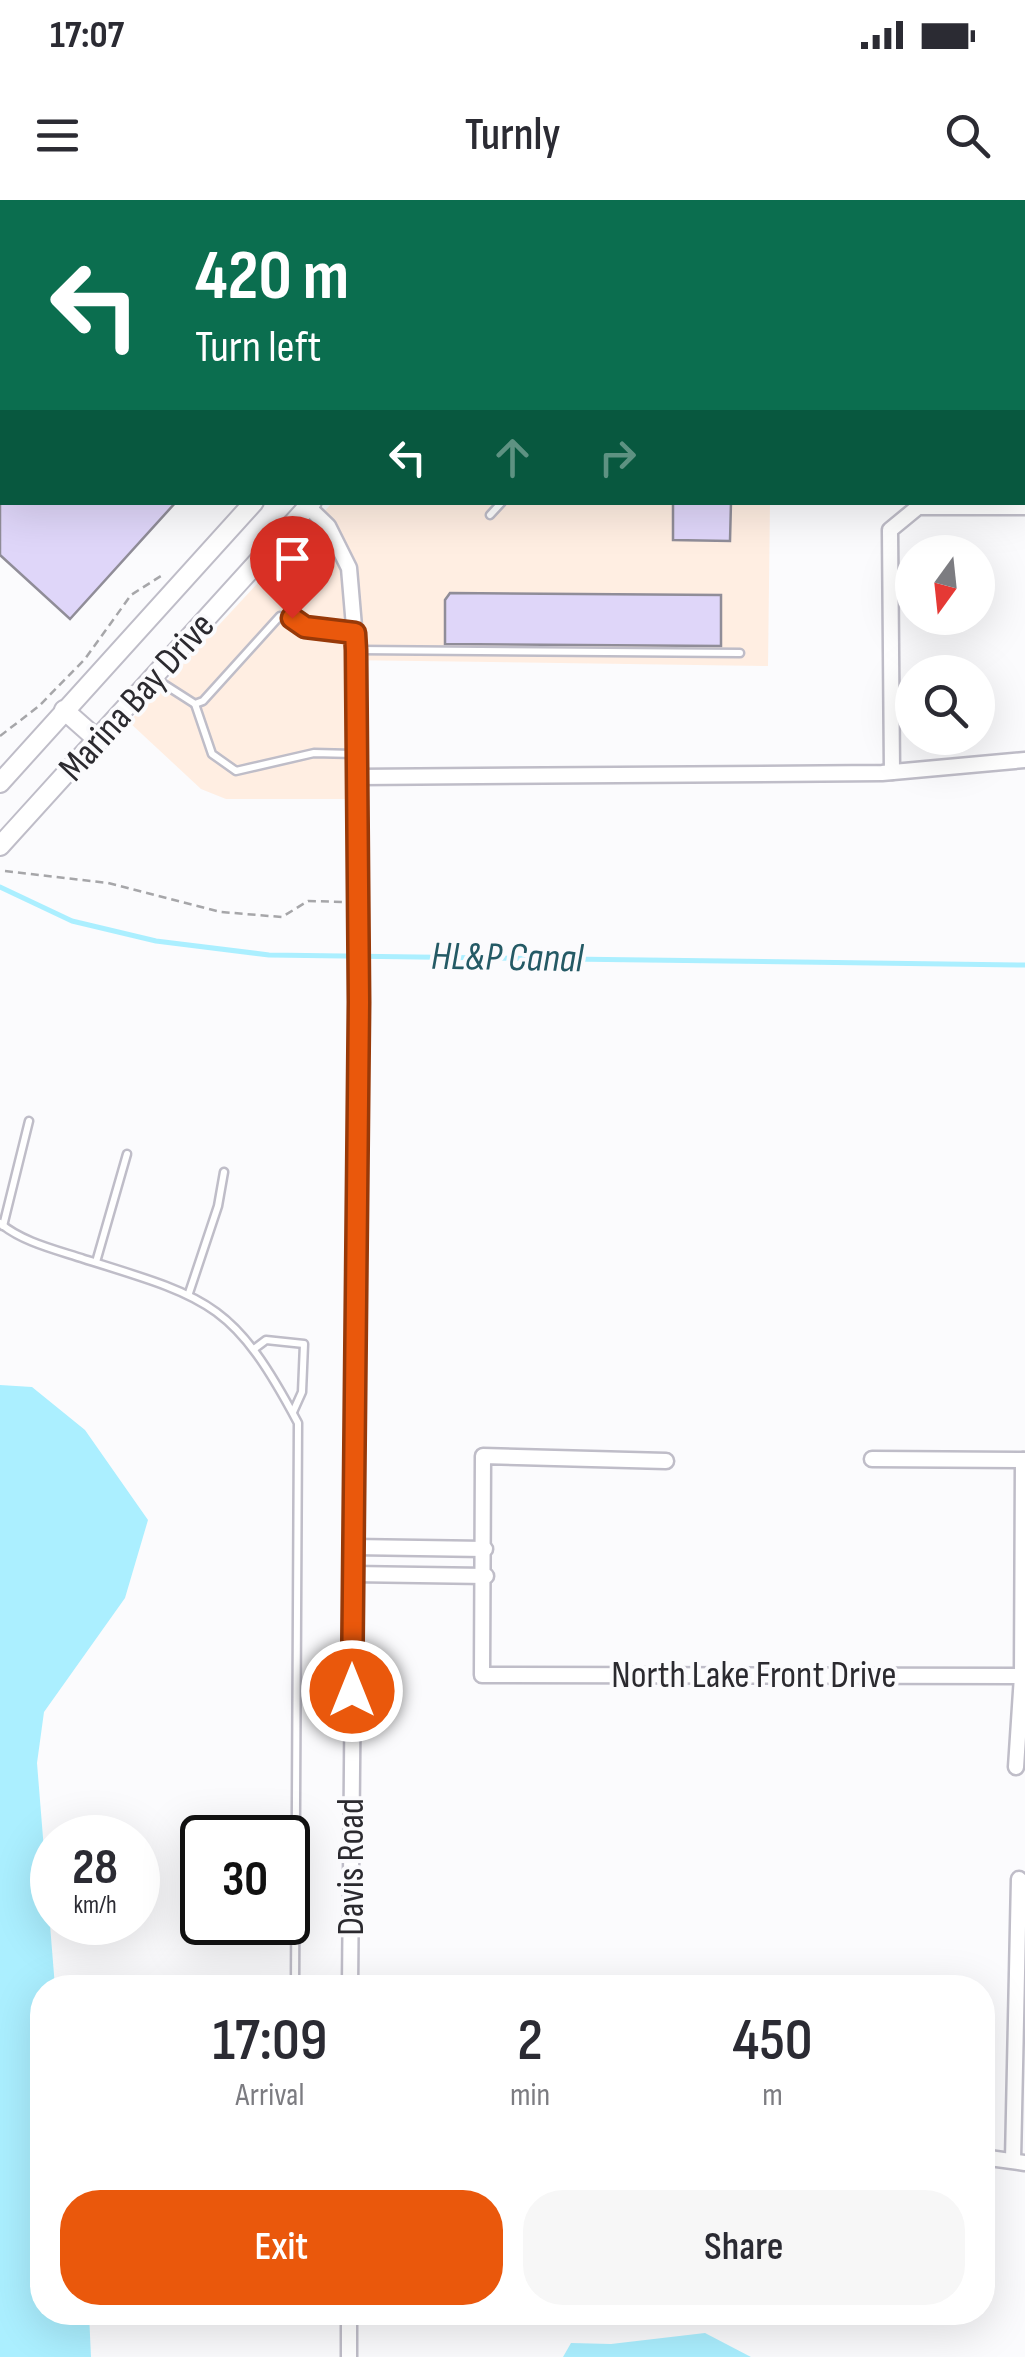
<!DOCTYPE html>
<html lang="en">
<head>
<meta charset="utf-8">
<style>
  :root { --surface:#fff; --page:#f7f7f7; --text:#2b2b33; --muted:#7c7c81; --accent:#ea580c }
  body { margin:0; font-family:"Sofia Sans Condensed",sans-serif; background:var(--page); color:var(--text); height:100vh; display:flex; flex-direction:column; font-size:38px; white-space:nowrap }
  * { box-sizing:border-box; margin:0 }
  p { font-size:32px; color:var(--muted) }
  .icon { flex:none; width:55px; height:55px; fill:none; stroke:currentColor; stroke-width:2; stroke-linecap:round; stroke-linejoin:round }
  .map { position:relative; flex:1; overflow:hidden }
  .sheet { position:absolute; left:30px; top:1775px; width:965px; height:350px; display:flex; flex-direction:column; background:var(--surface); border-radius:40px; box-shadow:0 10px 40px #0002 }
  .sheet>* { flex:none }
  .guide { position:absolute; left:0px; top:0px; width:1025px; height:305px; box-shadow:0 10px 40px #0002; background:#0b6e4f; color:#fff; overflow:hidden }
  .needle { width:65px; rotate:195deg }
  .tools { position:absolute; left:895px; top:335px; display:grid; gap:20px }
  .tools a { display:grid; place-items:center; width:100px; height:100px; border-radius:50%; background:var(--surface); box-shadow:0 10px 40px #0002; font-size:50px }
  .speed { position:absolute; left:30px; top:1615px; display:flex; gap:20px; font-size:50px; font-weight:700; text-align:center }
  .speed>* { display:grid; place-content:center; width:130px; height:130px; border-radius:50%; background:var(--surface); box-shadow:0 10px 40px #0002; line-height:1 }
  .speed small { font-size:25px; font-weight:400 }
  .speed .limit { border:5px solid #111; border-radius:15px; background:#fff; color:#111 }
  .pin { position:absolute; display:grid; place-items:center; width:85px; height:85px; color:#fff; margin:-102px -42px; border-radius:50% 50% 50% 0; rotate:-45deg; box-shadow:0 0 10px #0007 }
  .pin .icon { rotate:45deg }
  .me { position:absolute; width:110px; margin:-55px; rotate:0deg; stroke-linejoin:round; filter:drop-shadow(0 0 8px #0008) }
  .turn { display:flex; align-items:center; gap:35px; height:210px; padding:0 30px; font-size:45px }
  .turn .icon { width:130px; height:130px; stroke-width:2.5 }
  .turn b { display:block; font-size:70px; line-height:85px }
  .lanes { display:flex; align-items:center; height:95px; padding:0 30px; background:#0003; justify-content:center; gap:50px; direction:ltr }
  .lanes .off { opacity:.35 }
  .eta { display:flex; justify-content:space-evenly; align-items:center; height:170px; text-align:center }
  .eta b { font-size:60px; font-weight:600; line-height:70px }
  .button { display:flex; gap:20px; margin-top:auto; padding:20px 30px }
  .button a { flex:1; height:115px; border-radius:40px; background:var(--accent); color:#fff; font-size:40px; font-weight:600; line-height:115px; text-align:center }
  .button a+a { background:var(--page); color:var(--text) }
  .status { display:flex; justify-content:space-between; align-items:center; height:70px; padding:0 50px; background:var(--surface); direction:ltr }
  .status svg { height:28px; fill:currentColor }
  header { display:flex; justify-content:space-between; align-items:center; height:130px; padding:0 30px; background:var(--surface); font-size:45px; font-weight:600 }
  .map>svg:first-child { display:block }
  .commercial { fill:#ffeee2 }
  .water { fill:#abefff }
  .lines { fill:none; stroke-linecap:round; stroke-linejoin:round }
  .stream { stroke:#abefff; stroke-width:5 }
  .building { fill:#dfd6f9; stroke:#908d98; stroke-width:2.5 }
  .service-casing { stroke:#bfbdc8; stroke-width:11 }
  .minor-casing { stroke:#bfbdc8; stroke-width:19 }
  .secondary-casing { stroke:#bfbdc8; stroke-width:22 }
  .path { stroke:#a6a6a9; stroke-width:2.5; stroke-dasharray:8 5; stroke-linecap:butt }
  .service { stroke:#fff; stroke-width:6 }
  .minor { stroke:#fff; stroke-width:14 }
  .secondary { stroke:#fff; stroke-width:18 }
  .route-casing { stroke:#983908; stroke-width:25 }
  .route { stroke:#ea580c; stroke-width:18 }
  .labels { text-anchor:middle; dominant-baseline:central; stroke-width:8; stroke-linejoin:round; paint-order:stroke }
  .street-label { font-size:38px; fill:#2b2a2f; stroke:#fbfbfd }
  .water-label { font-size:40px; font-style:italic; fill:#245a65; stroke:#fbfbfd }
</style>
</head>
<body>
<div class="status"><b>17:07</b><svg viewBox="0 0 49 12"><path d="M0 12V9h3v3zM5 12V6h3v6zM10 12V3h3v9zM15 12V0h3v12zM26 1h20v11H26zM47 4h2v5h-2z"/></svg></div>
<header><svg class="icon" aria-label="menu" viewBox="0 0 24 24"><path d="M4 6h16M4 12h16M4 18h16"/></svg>Turnly<svg class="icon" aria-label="search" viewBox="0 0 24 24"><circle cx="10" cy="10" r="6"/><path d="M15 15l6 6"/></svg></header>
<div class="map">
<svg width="1025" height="2157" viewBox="0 0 1025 2157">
  <rect width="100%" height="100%" fill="#fbfbfd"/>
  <!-- commercial -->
  <polygon class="commercial" points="332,303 770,303 768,466 344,460 348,599 226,599 201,589 129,522"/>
  <!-- water -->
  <g class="water">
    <polygon points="0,1185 32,1187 85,1230 148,1320 125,1398 44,1512 37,1563 55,1787 42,1788 42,2112 89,2113 91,2157 0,2157"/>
    <polygon points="705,2133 751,2157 563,2157 571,2143 611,2144"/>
  </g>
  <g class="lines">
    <!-- stream -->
    <polyline class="stream" points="0,687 72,721 156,741 269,755 1025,765"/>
  </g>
  <!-- building -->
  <g class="building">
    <polygon points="0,302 176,302 70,419 0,355"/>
    <polygon points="673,302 731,302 730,341 673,340"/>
    <polygon points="450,393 721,395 721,446 445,444 445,400"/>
  </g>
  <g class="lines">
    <!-- service casing -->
    <g class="service-casing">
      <g id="service">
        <polyline points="490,315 502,302"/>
        <polyline points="358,450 740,453"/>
        <polyline points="156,479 195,504 203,501 280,416 305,427 354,433"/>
        <polyline points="195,504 212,554 236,571 314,553 354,554"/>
        <path d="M0 1023C22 1042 57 1050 84 1059 210 1098 234 1103 298 1223L295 1788"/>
        <polyline points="3,1026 29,921"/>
        <polyline points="96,1062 127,954"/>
        <polyline points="189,1093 218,1006 224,972"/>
        <polyline points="254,1149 266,1140 304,1144 302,1192 293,1212"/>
      </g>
    </g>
    <!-- minor casing -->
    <g class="minor-casing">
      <g id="minor">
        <polyline points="621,0 624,2"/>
        <polyline points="1022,49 1025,49"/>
        <polyline points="303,302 328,326 349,368 356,450 359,802 350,1788"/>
        <polyline points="892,572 890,330 918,307 1025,307"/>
        <polyline points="358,577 882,573 1025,560"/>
        <polyline points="872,1259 1025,1260"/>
        <polyline points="666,1261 483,1256 482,1475 1022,1476"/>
        <polyline points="353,1347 485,1349"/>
        <polyline points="352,1374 486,1376"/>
        <polyline points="1016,1567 1022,1476 1023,1260"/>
        <polyline points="982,1957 1025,1963"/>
        <polyline points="1013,1960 1019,1679"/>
        <polyline points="349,2157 349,2112"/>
      </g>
    </g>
    <!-- secondary casing -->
    <g class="secondary-casing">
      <g id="secondary">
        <polyline points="532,2 534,0"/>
        <polyline points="587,2 589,0"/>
        <polyline points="64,510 99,541"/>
        <polyline points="0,583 254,302"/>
        <polyline points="0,646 312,302"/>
      </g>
    </g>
    <!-- path -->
    <g class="path">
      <polyline points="0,536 39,506 85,459 131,395 164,374"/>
      <polyline points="5,671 108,683 221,712 282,717 308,701 344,702"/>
    </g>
    <!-- service -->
    <use href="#service" class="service"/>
    <!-- minor -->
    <use href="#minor" class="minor"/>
    <!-- secondary -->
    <use href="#secondary" class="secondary"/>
  </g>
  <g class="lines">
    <!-- route casing -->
    <g class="route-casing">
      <polyline id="route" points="292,418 305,427 355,433 356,450 359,802 352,1491"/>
    </g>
    <!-- route -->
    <use href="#route" class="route"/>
  </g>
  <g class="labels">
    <!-- street labels -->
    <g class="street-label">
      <text transform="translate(137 497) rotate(-48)">Marina Bay Drive</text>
      <text x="754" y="1475">North Lake Front Drive</text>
      <text transform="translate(351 1667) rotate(-90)">Davis Road</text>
    </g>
    <!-- water labels -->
    <g class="water-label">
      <text transform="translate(507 758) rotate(1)">HL&amp;P Canal</text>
    </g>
  </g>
</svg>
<div class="tools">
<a><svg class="needle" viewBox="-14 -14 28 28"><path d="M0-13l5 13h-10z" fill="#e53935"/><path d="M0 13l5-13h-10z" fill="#7c7c81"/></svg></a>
<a><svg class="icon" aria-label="search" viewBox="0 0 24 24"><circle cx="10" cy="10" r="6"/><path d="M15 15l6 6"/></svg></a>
</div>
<div class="speed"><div>28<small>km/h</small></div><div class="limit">30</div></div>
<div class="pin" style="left:292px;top:418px;background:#d93025"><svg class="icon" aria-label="arrive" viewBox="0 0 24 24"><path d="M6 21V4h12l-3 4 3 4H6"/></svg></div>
<svg class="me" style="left:352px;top:1491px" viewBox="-20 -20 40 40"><circle r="17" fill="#ea580c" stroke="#fff" stroke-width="3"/><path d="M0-11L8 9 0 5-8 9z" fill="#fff"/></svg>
<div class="guide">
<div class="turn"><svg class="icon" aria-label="left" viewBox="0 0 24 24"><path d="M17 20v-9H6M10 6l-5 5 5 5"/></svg><div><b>420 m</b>Turn left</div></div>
<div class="lanes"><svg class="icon" aria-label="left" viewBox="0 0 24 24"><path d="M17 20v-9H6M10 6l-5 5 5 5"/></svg><svg class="icon off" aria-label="ahead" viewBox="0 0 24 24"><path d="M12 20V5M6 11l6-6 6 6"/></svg><svg class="icon off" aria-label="right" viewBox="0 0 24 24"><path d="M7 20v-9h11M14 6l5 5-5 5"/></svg></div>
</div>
<section class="sheet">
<div class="eta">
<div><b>17:09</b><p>Arrival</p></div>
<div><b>2</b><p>min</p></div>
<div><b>450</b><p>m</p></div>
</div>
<div class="button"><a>Exit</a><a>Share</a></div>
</section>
</div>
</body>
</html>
